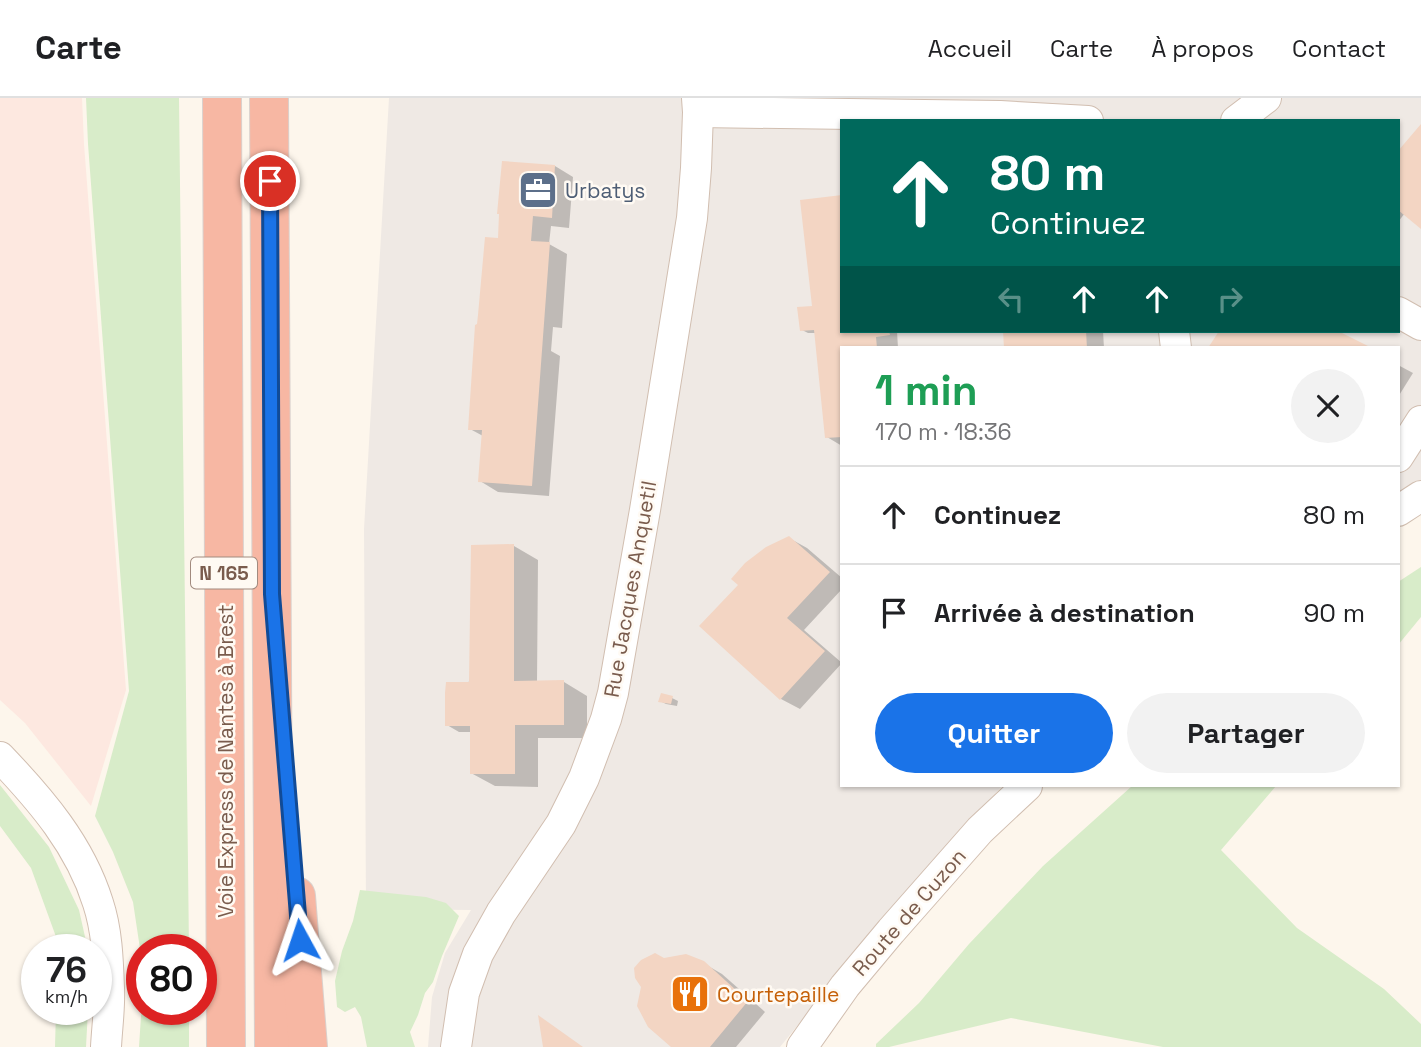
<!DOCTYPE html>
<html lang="fr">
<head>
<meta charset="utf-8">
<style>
  :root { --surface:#fff; --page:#f2f2f2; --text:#202124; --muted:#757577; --line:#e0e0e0; --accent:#1a73e8 }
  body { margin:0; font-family:"Space Grotesk",sans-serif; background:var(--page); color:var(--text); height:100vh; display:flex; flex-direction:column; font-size:26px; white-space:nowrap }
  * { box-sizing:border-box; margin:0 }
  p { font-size:23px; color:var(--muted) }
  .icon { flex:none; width:38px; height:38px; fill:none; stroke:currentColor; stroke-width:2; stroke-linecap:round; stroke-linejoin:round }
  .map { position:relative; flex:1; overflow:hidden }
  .drawer { position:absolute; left:840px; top:248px; width:560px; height:441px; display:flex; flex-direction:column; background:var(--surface); border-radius:0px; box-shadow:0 2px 5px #0004 }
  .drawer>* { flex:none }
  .banner { position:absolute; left:840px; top:21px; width:560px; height:214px; border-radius:0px; box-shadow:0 2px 5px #0004; background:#00695c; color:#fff; overflow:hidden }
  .speed { position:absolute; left:21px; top:836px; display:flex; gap:14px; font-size:35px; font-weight:700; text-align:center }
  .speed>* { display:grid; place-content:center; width:91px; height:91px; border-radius:50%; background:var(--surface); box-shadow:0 2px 5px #0004; line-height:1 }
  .speed small { font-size:18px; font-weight:400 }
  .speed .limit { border:10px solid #d22; background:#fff; color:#111 }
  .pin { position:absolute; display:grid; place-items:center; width:60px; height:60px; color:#fff; margin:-30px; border:4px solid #fff; border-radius:50%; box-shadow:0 2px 7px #0007 }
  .me { position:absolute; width:77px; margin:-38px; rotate:355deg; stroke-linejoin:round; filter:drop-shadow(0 0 5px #0008) }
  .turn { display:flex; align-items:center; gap:24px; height:147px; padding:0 35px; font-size:32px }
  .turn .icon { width:91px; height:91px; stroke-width:2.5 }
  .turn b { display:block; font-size:49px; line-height:60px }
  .lanes { display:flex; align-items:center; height:66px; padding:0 35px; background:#0003; justify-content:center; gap:35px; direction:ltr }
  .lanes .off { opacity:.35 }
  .round { display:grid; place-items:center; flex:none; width:74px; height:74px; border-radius:37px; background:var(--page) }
  .headline { display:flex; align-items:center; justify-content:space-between; height:119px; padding:0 35px }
  h1 { font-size:42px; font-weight:700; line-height:52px; color:#1e9e55 }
  .primary-button { display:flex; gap:14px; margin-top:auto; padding:14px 35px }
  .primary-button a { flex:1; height:80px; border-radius:42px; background:var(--accent); color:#fff; font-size:28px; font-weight:700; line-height:80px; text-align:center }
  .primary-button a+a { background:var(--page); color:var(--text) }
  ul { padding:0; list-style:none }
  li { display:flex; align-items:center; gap:21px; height:98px; padding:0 35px; border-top:2px solid var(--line) }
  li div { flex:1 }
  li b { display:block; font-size:26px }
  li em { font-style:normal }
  header { display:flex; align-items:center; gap:42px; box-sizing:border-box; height:98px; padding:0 35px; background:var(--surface); border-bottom:2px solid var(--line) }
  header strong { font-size:33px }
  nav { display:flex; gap:38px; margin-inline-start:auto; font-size:24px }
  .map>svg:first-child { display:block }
  .commercial { fill:#fde8e0 }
  .industrial { fill:#efe9e4; fill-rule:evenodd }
  .green { fill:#d8ecc9 }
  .shadow { fill:#0003 }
  .building { fill:#f3d5c3 }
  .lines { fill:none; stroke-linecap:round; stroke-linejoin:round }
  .minor-casing { stroke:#d1beb0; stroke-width:32 }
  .highway-casing { stroke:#dad1cd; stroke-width:40 }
  .minor { stroke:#fff; stroke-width:30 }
  .highway { stroke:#f7b7a3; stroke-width:38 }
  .route-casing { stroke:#114b97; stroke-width:18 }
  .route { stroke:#1a73e8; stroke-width:12 }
  .labels { text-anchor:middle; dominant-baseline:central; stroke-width:5; stroke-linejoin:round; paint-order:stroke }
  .shield { fill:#fffaf3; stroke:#a28b7f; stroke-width:2 }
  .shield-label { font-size:19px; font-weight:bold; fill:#7a5c4d }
  .service-label { font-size:21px; fill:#4e5e75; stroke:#fffaf3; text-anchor:start }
  .street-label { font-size:21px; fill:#7a5c4d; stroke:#fffaf3 }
  .food-label { font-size:21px; fill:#c56008; stroke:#fffaf3; text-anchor:start }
</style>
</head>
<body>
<header>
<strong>Carte</strong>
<nav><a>Accueil</a><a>Carte</a><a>À propos</a><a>Contact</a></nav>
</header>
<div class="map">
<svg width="1421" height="949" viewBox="0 0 1421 949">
  <rect width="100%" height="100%" fill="#fdf6ec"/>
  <!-- commercial -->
  <polygon class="commercial" points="0,0 82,0 84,46 126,592 91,708 25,625 0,602"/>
  <!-- industrial -->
  <path class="industrial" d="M389 0H1421V384L1398 399V250H842V688H1002L854 858 780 949H428L432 899 445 855 471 812 366 811 364 431ZM842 23H1398V233H842Z"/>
  <!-- green -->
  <g class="green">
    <polygon points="86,0 179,0 189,852 142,852 142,864 133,804 113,754 95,718 129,593 88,46"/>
    <polygon points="1421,469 1421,519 1398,547 1398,484"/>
    <polygon points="0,687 49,749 79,812 88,852 58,852 59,847 31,770 0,728"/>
    <polygon points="1132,688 1276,688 1221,752 1297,830 1384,891 1421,926 1421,949 1163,949 1011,920 889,949 876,949 876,946 919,905 969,846 1043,768"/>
    <polygon points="360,792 426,799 446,805 459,818 442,858 433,884 425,895 418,917 410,934 415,949 367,949 361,919 355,909 345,914 337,909 335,883 342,853 353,823"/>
    <polygon points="142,903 142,912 189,912 189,949 139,949"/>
    <polygon points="56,912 88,912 86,949 55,949"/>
  </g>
  <!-- shadow -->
  <g class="shadow">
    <polygon points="1421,29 1421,129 1405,115 1398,124 1398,56"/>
    <polygon points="555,68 573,79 569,130 551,128 549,146 567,156 562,230 553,229 551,253 560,258 549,398 498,394 480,383 483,338 470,331 499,142"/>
    <polygon points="813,209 842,233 897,233 898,250 842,250 842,348 827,339 816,235 808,235 802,232"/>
    <polygon points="1004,233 1103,233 1104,250 1006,250"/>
    <polygon points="1221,233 1334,233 1368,250 1211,250"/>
    <polygon points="1398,267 1413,275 1398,299"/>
    <polygon points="789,440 807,450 842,480 842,491 804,532 842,565 800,611 781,601 702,528"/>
    <polygon points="514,448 538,462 537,585 564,584 587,598 587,640 538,640 538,689 495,688 471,675 471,634 459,634 447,627 468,586"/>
    <polygon points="672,600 678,603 677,608 666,606 660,603"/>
    <polygon points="664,862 703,865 722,876 765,914 736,949 674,949"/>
  </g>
  <!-- building -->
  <g class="building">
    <polygon points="1421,26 1421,131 1398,112 1398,53"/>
    <polygon points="502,63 555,67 552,120 533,118 531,143 550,144 532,388 478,384 482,332 468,332 475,227 477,226 478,217 485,139 498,140 499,116 497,116"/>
    <polygon points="842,97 842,233 889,233 890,237 876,239 877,250 842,250 842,339 825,340 814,232 800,233 797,209 812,208 800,102"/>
    <polygon points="1003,233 1086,233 1087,250 1004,250"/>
    <polygon points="1219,233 1338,233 1372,250 1208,250"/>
    <polygon points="789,438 830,474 787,520 825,553 780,602 699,528 738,487 731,481 745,465 766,449"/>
    <polygon points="514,446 514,583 564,582 564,627 515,627 515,676 470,676 470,628 445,628 445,595 446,584 469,584 471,447"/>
    <polygon points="661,595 673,598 671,606 658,604"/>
    <polygon points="655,855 664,860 686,856 704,863 748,903 710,949 671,949 648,929 637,908 641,889 635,880 634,870 641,862"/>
    <polygon points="538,917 583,949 543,949"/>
  </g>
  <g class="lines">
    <!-- minor casing -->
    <g class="minor-casing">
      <g id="minor">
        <polyline points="698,14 1000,18 1088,23"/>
        <polyline points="1236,23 1266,0"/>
        <polyline points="1398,214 1421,227"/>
        <polyline points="1174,233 1176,250"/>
        <polyline points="1398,359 1421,323"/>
        <polyline points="1398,413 1421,398"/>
        <path d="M0 659C41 702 80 747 98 805 107 832 108 862 109 890 110 909 107 929 106 949"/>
        <polyline points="456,949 464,895 478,856 501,815 561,726 584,680 606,621 613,595 645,412 692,120 696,70 698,14 697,0"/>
        <polyline points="802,949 845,888 891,833 980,732 1027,688"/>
      </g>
    </g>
    <!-- highway casing -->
    <g class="highway-casing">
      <g id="highway">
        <polyline points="222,0 226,949"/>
        <polyline points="269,0 274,949"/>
        <polyline points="296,798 308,949"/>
      </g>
    </g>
    <!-- minor -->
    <use href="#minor" class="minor"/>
    <!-- highway -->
    <use href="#highway" class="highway"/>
  </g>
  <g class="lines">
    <!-- route casing -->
    <g class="route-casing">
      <polyline id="route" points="270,83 272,496 300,842"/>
    </g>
    <!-- route -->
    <use href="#route" class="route"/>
  </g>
  <!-- icons -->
  <defs>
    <g id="office-square" transform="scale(2.0125)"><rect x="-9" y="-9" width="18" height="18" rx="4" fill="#5c6f8a" stroke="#fffaf3"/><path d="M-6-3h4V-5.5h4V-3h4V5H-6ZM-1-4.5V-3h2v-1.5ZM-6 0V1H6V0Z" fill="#fff"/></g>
    <g id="restaurant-square" transform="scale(2.0125)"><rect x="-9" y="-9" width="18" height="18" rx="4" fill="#e8710a" stroke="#fffaf3"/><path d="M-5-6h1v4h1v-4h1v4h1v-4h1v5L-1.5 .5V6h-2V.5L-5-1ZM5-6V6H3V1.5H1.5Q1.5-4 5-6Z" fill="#fff"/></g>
  </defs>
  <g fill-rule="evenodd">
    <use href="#office-square" x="538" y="92"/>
    <use href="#restaurant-square" x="690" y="896"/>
  </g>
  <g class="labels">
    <!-- shield labels -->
    <rect class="shield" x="191" y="459.5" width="66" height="31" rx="5"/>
    <g class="shield-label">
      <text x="224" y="475">N 165</text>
    </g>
    <!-- service labels -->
    <g class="service-label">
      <text x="565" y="92">Urbatys</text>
    </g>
    <!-- street labels -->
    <g class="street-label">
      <text transform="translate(630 491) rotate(-80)">Rue Jacques Anquetil</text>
      <text transform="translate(225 663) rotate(-90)">Voie Express de Nantes à Brest</text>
      <text transform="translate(909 814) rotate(-49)">Route de Cuzon</text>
    </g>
    <!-- food labels -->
    <g class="food-label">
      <text x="717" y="896">Courtepaille</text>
    </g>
  </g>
</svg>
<div class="speed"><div>76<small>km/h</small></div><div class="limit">80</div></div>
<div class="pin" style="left:270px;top:83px;background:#d93025"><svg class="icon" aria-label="arrive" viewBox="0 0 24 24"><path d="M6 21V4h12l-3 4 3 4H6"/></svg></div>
<svg class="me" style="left:300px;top:842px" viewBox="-20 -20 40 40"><path d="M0-17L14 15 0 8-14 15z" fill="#1a73e8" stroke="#fff" stroke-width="4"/></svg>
<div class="banner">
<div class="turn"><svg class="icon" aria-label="ahead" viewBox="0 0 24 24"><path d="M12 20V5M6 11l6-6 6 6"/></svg><div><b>80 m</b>Continuez</div></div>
<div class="lanes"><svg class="icon off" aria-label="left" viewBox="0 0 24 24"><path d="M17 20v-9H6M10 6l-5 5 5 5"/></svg><svg class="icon" aria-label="ahead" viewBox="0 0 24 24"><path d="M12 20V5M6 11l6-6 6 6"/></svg><svg class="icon" aria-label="ahead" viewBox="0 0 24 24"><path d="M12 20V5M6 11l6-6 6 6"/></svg><svg class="icon off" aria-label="right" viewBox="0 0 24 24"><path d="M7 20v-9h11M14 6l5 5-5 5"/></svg></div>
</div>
<section class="drawer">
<div class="headline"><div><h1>1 min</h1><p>170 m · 18:36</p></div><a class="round"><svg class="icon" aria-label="close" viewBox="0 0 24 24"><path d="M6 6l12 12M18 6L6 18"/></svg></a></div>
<ul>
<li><svg class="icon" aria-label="ahead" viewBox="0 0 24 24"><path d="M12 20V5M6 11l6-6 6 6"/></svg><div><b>Continuez</b></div><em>80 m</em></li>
<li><svg class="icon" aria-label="arrive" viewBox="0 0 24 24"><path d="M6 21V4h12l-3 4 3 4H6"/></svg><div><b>Arrivée à destination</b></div><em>90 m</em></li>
</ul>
<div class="primary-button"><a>Quitter</a><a>Partager</a></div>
</section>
</div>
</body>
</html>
